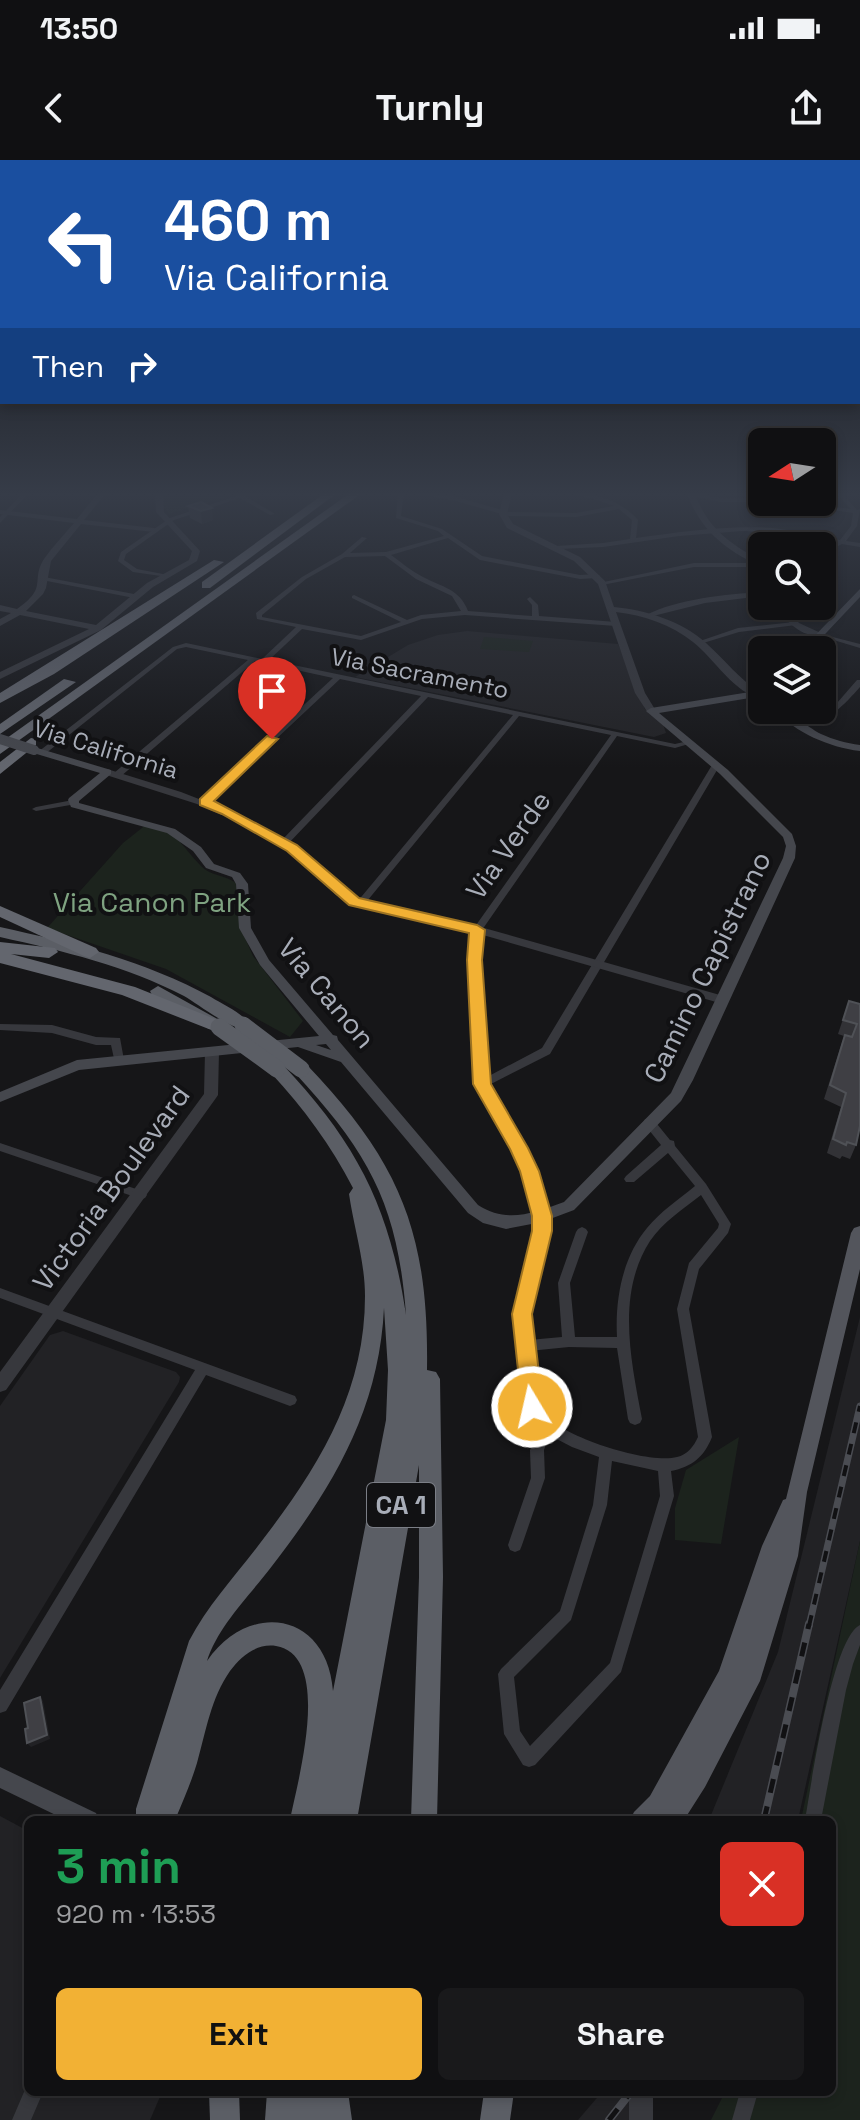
<!DOCTYPE html>
<html lang="en">
<head>
<meta charset="utf-8">
<style>
  :root { --surface:#101012; --page:#19191b; --text:#f1f3f6; --muted:#9c9d9f; --line:#303032; --accent:#f2b134 }
  body { margin:0; font-family:"Space Grotesk",sans-serif; background:var(--page); color:var(--text); height:100vh; display:flex; flex-direction:column; font-size:30px; white-space:nowrap }
  * { box-sizing:border-box; margin:0 }
  p { font-size:26px; color:var(--muted) }
  .icon { flex:none; width:44px; height:44px; fill:none; stroke:currentColor; stroke-width:2; stroke-linecap:round; stroke-linejoin:round }
  .map { position:relative; flex:1; overflow:hidden }
  .panel { position:absolute; left:24px; top:1656px; width:812px; height:280px; display:flex; flex-direction:column; background:var(--surface); border-radius:12px; box-shadow:0 4px 12px #0003,0 0 0 2px var(--line) }
  .panel>* { flex:none }
  .top-card { position:absolute; left:0px; top:0px; width:860px; height:244px; box-shadow:0 4px 12px #0003,0 0 0 2px var(--line); background:#1a4fa0; color:#fff; overflow:hidden }
  .needle { width:52px; rotate:258deg }
  .fabs { position:absolute; left:748px; top:268px; display:grid; gap:16px }
  .fabs a { display:grid; place-items:center; width:88px; height:88px; border-radius:12px; background:var(--surface); box-shadow:0 4px 12px #0003,0 0 0 2px var(--line); font-size:40px }
  .pin { position:absolute; display:grid; place-items:center; width:68px; height:68px; color:#fff; margin:-82px -34px; border-radius:50% 50% 50% 0; rotate:-45deg; box-shadow:0 0 8px #0007 }
  .pin .icon { rotate:45deg }
  .me { position:absolute; width:88px; margin:-44px; rotate:351deg; stroke-linejoin:round; filter:drop-shadow(0 0 6px #0008) }
  .turn { display:flex; align-items:center; gap:28px; height:168px; padding:0 32px; font-size:36px }
  .turn .icon { width:104px; height:104px; stroke-width:2.5 }
  .turn b { display:block; font-size:56px; line-height:68px }
  .then { display:flex; align-items:center; height:76px; padding:0 32px; background:#0003; gap:16px; font-size:30px }
  .round { display:grid; place-items:center; flex:none; width:84px; height:84px; border-radius:12px; background:var(--page) }
  .overview { display:flex; align-items:center; justify-content:space-between; height:136px; padding:0 32px }
  h1 { font-size:48px; font-weight:800; line-height:60px; color:#1e9e55 }
  .cta { display:flex; gap:16px; margin-top:auto; padding:16px 32px }
  .cta a { flex:1; height:92px; border-radius:12px; background:var(--accent); color:#111; font-size:32px; font-weight:800; line-height:92px; text-align:center }
  .cta a+a { background:var(--page); color:var(--text) }
  .status { display:flex; justify-content:space-between; align-items:center; height:56px; padding:0 40px; background:var(--surface); direction:ltr }
  .status svg { height:22px; fill:currentColor }
  header { display:flex; justify-content:space-between; align-items:center; height:104px; padding:0 32px; background:var(--surface); font-size:36px; font-weight:800 }
  .map>svg:first-child { display:block }
  .built { fill:#222225 }
  .green { fill:#1c231d }
  .lines { fill:none; stroke-linecap:round; stroke-linejoin:round }
  .minor { fill:#37383d; fill-rule:evenodd }
  .tertiary { fill:#37383d; fill-rule:evenodd }
  .secondary { fill:#45474d; fill-rule:evenodd }
  .primary { fill:#53555c; fill-rule:evenodd }
  .trunk { fill:#5b5e65; fill-rule:evenodd }
  .motorway { fill:#63666e; fill-rule:evenodd }
  .rail-far1-casing { stroke:#4a4c52; stroke-width:7 }
  .rail-casing { stroke:#4a4c52; stroke-width:8 }
  .rail-far1 { stroke:#111113; stroke-width:4; stroke-dasharray:11; stroke-linecap:butt }
  .rail { stroke:#111113; stroke-width:5; stroke-dasharray:14; stroke-linecap:butt }
  .secondary-bridge { stroke:#45474d; stroke-width:10 }
  .trunk-bridge { stroke:#5b5e65; stroke-width:17 }
  .wall { fill:#323236 }
  .shaded-wall { fill:#212124 }
  .building { fill:#3f3f44; stroke:#4f5156; stroke-width:2 }
  .route { fill:#f2b134; stroke:#9d7322; stroke-width:2 }
  .labels { text-anchor:middle; dominant-baseline:central; stroke-width:8; stroke-linejoin:round; paint-order:stroke }
  .far-street-label { font-size:24px; fill:#a8adb8; stroke:#111113 }
  .shield { fill:#111113; stroke:#7b7e86; stroke-width:2 }
  .shield-label { font-size:26px; font-weight:bold; fill:#a8adb8 }
  .street-label { font-size:28px; fill:#a8adb8; stroke:#111113 }
  .park-label { font-size:28px; fill:#7fa381; stroke:#111113 }
</style>
</head>
<body>
<div class="status"><b>13:50</b><svg viewBox="0 0 49 12"><path d="M0 12V9h3v3zM5 12V6h3v6zM10 12V3h3v9zM15 12V0h3v12zM26 1h20v11H26zM47 4h2v5h-2z"/></svg></div>
<header><svg class="icon" aria-label="back" viewBox="0 0 24 24"><path d="M15 5l-7 7 7 7"/></svg>Turnly<svg class="icon" aria-label="share" viewBox="0 0 24 24"><path d="M12 15V3M7 8l5-5 5 5M5 13v7h14v-7"/></svg></header>
<div class="map">
<svg width="860" height="1960" viewBox="0 0 860 1960">
  <rect width="100%" height="100%" fill="#161618"/>
  <!-- built -->
  <g class="built">
    <polygon points="467,471 618,484 645,549 663,564 666,573 654,577 355,517 408,485 438,475"/>
    <polygon points="860,1157 860,1381 798,1660 709,1660 778,1492"/>
    <polygon points="63,1171 176,1212 180,1217 179,1222 0,1518 0,1246 50,1175"/>
    <polygon points="0,1656 28,1671 28,1932 162,1932 150,1960 0,1960"/>
    <polygon points="602,1932 650,1932 633,1960 578,1960"/>
  </g>
  <!-- green -->
  <g class="green">
    <polygon points="163,333 231,333 233,335 169,354 163,347"/>
    <polygon points="484,477 533,481 529,492 480,489"/>
    <path d="M147 664C180 674 179 683 201 706 210 716 226 715 236 723L245 778 253 796 303 861 290 877 166 809 47 768 123 683Z"/>
    <polygon points="739,1277 721,1384 675,1380 675,1348 686,1310"/>
    <polygon points="860,1381 860,1960 711,1960 725,1932 832,1932 832,1660 801,1660"/>
  </g>
  <g class="lines">
    <!-- minor -->
    <g class="minor">
      <polygon points="23,333 29,333 0,363 0,357"/>
      <polygon points="235,333 253,333 245,336 275,354 270,355 240,338 174,360 126,394 124,400 137,409 168,415 168,417 133,412 118,401 121,392 170,358 236,336"/>
      <path d="M398 333H404L401 356 442 369 482 396 580 415 597 414 600 416 597 418 580 419 480 400 448 378 391 395C401 402 411 411 423 417 442 427 460 429 468 451L532 456V445L527 439 530 437 538 445 539 456 616 462 619 464 616 466 465 455 422 459 361 480 302 469 269 500 675 584 688 581 692 583 675 588 617 576 482 770 479 826 482 879 487 917 542 888 712 605 716 603 720 605 550 894 489 925 498 946 533 1005 545 1036 548 1053 545 1084 530 1136 529 1180 562 1177 558 1123 576 1072 578 1069 582 1067 586 1069 588 1072 570 1123 575 1177H617C615 1140 622 1098 647 1068 660 1052 678 1040 695 1026L668 993 634 1022H626L624 1019 626 1016 661 985 645 965 644 962 645 959H653L670 980 674 981 675 986 706 1024 731 1064 728 1073 699 1109 689 1149 712 1277C704 1297 692 1307 671 1311L674 1336 621 1512 535 1605 529 1607 523 1605 504 1574 498 1514 501 1509 560 1451 593 1345 599 1297 572 1287 549 1275 544 1290 545 1318 522 1385 520 1390 515 1392 510 1390 508 1385 531 1318 530 1290 539 1267C513 1239 511 1163 520 1127 527 1101 539 1077 536 1050 530 1006 500 974 482 935 480 932 478 928 477 925 475 916 475 904 474 895 471 862 464 798 474 768L611 575 519 556 363 746H357V742L513 555 428 537 287 685 284 686 280 683 281 681 421 536 340 519 207 644H201V640L333 518 255 501 120 617H114V613L248 500 186 487 177 489 45 594 38 592 173 487 186 483 262 499 296 467 257 459 256 453 302 417 342 394 362 377 367 378 350 393 386 392 444 376 438 371 396 358ZM385 396 416 419 452 436 461 451 421 455 407 460 354 435 352 436V438L401 462 361 476 262 457V455L306 419 345 397ZM701 1035 719 1064 718 1068 689 1103 677 1149 698 1277C694 1286 687 1295 677 1297 649 1305 558 1276 541 1251 531 1235 531 1209 529 1191L569 1187 617 1188 628 1259 630 1263 635 1265 640 1263 642 1259C631 1201 616 1134 650 1081 663 1062 683 1049 701 1035ZM612 1301 658 1311 660 1336 610 1503 530 1586 520 1571 514 1517 571 1460 607 1345Z"/>
      <path d="M414 333 453 336 509 352 576 353 614 346 597 340 570 333C596 333 620 340 638 360L636 378C681 372 727 365 772 368 795 370 818 376 840 380L851 366 853 353 779 342H795L851 349 836 333H842L857 350 860 349 857 366 846 381 860 383V387L842 384 822 394V390L836 383 775 372 742 371 679 376 603 387 558 389 556 388V386L603 383 630 379 632 360 619 349 576 357 509 356 452 340Z"/>
      <polygon points="681,333 694,333 720,338 762,338 762,342 720,342"/>
      <polygon points="694,403 762,403 762,407 694,407 602,425 599,423"/>
      <polygon points="44,417 134,434 137,436 134,438 42,420 42,418"/>
      <path d="M762 432V436L705 443 649 457 646 455C678 439 726 434 762 432Z"/>
      <polygon points="794,462 797,464 796,465 739,472 700,484 697,482 738,468"/>
      <polygon points="817,473 860,484 860,488 817,475"/>
      <path d="M857 520H860V527C844 545 819 573 792 564L822 554 837 543Z"/>
      <polygon points="73,640 77,642 76,644 36,651 32,649 36,647"/>
      <polygon points="0,864 52,865 96,877 120,878 124,900 119,904 115,903 111,885 96,885 52,873 0,870"/>
      <polygon points="0,983 145,1032 147,1035 145,1038 141,1039 0,991"/>
      <polygon points="0,1128 295,1236 297,1240 295,1244 290,1246 206,1215 6,1551 0,1553 0,1530 195,1210 0,1138"/>
      <path d="M860 1465V1485L853 1504 846 1530 821 1660H805C811 1626 832 1478 860 1465Z"/>
      <polygon points="27,1925 28,1932 43,1932 31,1960 12,1960"/>
      <polygon points="740,1932 758,1932 750,1960 732,1960"/>
    </g>
    <!-- tertiary -->
    <g class="tertiary">
      <path d="M98 333H106L84 360 154 368 158 370 154 372 81 364 51 401 46 428 43 434 26 451 96 465 147 423 189 400 192 391 156 352 155 333H163L164 352 200 391 197 401 153 427 101 470 0 519V512L89 469 20 455 0 466V459L11 453 0 451V445L17 449C49 427 30 421 44 399 53 386 64 375 74 363L0 354V350L77 359Z"/>
      <path d="M504 333H512L507 354 513 364 580 397 605 421 614 447C646 450 682 461 706 483 725 500 739 519 761 533V537C737 537 712 496 693 482 672 465 643 455 616 452L645 533 656 551 648 553 635 533 598 424 574 401 507 368 499 354Z"/>
      <path d="M687 333H695C706 367 731 385 762 401V406C728 393 699 369 687 333Z"/>
      <path d="M776 446H784L799 463 823 474C806 481 784 461 776 446Z"/>
      <polygon points="107,609 181,632 250,659 293,684 344,730 363,741 477,766 727,837 729,840 723,844 476,773 356,747 336,735 285,688 242,664 197,644 103,614 103,610"/>
      <polygon points="212,887 219,892 218,935 216,938 6,1230 0,1232 0,1212 204,934 205,892"/>
      <rect x="629" y="1932" width="24" height="28"/>
    </g>
    <!-- secondary -->
    <g class="secondary">
      <polygon points="860,429 860,437 810,490 801,490"/>
      <path d="M762 530V536L659 553 728 610 792 674 796 686 795 698 693 920 681 941 574 1050 542 1062 506 1069 483 1063 468 1053 341 902 298 887 79 910 0 942V932L77 900 319 876 260 805 239 768 236 724 232 717 206 708 193 691 167 673 71 647 68 640 69 638 100 613 30 592 29 590 34 587 111 610V614L79 641V643L175 669 201 687 214 704 240 713 248 724 251 768 269 800 333 875 337 876 338 880 478 1045C507 1064 533 1053 564 1042L671 933 783 698 786 686 783 677 720 614 646 551 651 548ZM326 884 331 890 316 885Z"/>
      <path d="M774 550C792 550 805 566 821 574 834 580 846 583 860 585V591C828 587 797 573 774 550Z"/>
      <polygon points="0,1607 96,1653 99,1660 66,1660 0,1628"/>
    </g>
    <!-- primary -->
    <polygon class="primary" points="860,1066 860,1109 807,1332 798,1396 760,1521 705,1627 684,1660 630,1660 634,1652 650,1636 719,1511 762,1386 783,1340 786,1339 851,1073 854,1068"/>
    <!-- trunk -->
    <g class="trunk">
      <path d="M0 767C73 783 145 801 211 837 224 845 242 853 251 865L249 869C235 873 198 844 184 836 126 806 63 791 0 777Z"/>
      <polygon points="158,826 221,861 223,865 221,869 209,869 152,835 150,831"/>
      <path d="M277 903 283 905C357 983 390 1048 406 1155 398 1045 369 993 295 913L292 909 295 905H307C401 1003 429 1074 427 1210L436 1212 440 1219 443 1417 437 1660H411L419 1417V1305L357 1660H290C297 1623 334 1496 276 1486 257 1483 241 1496 230 1511 211 1538 206 1571 197 1603 191 1623 183 1641 175 1660H136V1649L189 1481C209 1443 239 1412 264 1378 320 1305 365 1231 365 1136 365 1102 354 1068 349 1034L353 1028C331 985 304 949 271 913L268 909 271 905ZM384 1148 388 1210 386 1260 333 1531C327 1452 249 1440 207 1501 218 1466 250 1435 272 1406 333 1327 379 1250 384 1148Z"/>
      <polygon points="209,1932 239,1932 240,1960 210,1960"/>
      <polygon points="267,1932 348,1932 352,1960 265,1960"/>
      <polygon points="484,1932 514,1932 510,1960 480,1960"/>
    </g>
    <!-- motorway -->
    <g class="motorway">
      <polygon points="325,333 337,333 210,428 202,428 202,422"/>
      <polygon points="350,333 362,333 0,594 0,583"/>
      <polygon points="214,400 224,402 54,514 0,543 0,533"/>
      <polygon points="64,519 76,522 0,574 0,564"/>
      <polygon points="31,578 36,579 36,585 0,614 0,602"/>
      <polygon points="0,746 96,788 99,792 90,798 84,796 0,757"/>
      <polygon points="0,782 55,788 58,792 49,798 11,794 135,827 225,863 228,867 219,873 122,835 0,803"/>
    </g>
    <!-- rail-far1 casing -->
    <g class="rail-far1-casing">
      <polyline id="rail-far1" points="809,1466 860,1246"/>
    </g>
    <!-- rail casing -->
    <g class="rail-casing">
      <g id="rail">
        <polyline points="764,1660 809,1464"/>
        <polyline points="609,1960 631,1932"/>
      </g>
    </g>
    <!-- rail-far1 -->
    <use href="#rail-far1" class="rail-far1"/>
    <!-- rail -->
    <use href="#rail" class="rail"/>
    <!-- secondary-bridge -->
    <polyline class="secondary-bridge" points="0,579 34,590"/>
    <!-- trunk-bridge -->
    <g class="trunk-bridge">
      <polyline points="243,865 301,909"/>
      <polyline points="219,867 277,909"/>
    </g>
  </g>
  <!-- wall -->
  <g class="wall">
    <polygon points="201,342 213,360 202,364 190,358 188,346"/>
    <polygon points="849,841 860,844 856,985 850,999 842,996 840,999 827,993 841,947 824,939 844,876 838,874"/>
  </g>
  <!-- shaded-wall -->
  <g class="shaded-wall">
    <polygon points="212,348 213,360 202,364 201,351"/>
    <polygon points="40,1537 43,1541 50,1579 31,1587 27,1583"/>
  </g>
  <!-- building -->
  <g class="building">
    <polygon points="201,342 212,348 201,351 188,346"/>
    <polygon points="849,841 860,844 860,966 856,985 847,982 846,985 833,979 846,933 830,925 845,875 852,877 857,864 843,860"/>
    <polygon points="40,1537 47,1575 27,1583 25,1569 28,1568 24,1543"/>
  </g>
  <!-- sky -->
  <linearGradient id="sky" x2="0" y2="1"><stop stop-color="#0c0c0d"/><stop offset="0.55" stop-color="#363c48"/><stop offset="1" stop-color="#363c48" stop-opacity="0"/></linearGradient>
  <rect width="860" height="608" fill="url(#sky)"/>
  <!-- route -->
  <polygon class="route" points="267,576 278,579 214,641 297,685 359,738 477,765 485,770 482,800 491,924 528,988 539,1011 552,1056 552,1071 532,1154 543,1247 540,1254 532,1257 525,1254 522,1247 512,1154 532,1071 532,1056 520,1011 510,989 473,924 467,800 469,773 349,745 287,691 222,654 200,645 200,639"/>
  <g class="labels">
    <!-- far-street labels -->
    <g class="far-street-label">
      <text transform="translate(420 513) rotate(11)">Via Sacramento</text>
      <text transform="translate(106 589) rotate(17)">Via California</text>
    </g>
    <!-- shield labels -->
    <rect class="shield" x="367" y="1323" width="68" height="44" rx="6"/>
    <g class="shield-label">
      <text x="401" y="1345">CA 1</text>
    </g>
    <!-- street labels -->
    <g class="street-label">
      <text transform="translate(508 685) rotate(-55)">Via Verde</text>
      <text transform="translate(707 807) rotate(-64)">Camino Capistrano</text>
      <text transform="translate(327 833) rotate(50)">Via Canon</text>
      <text transform="translate(111 1028) rotate(-54)">Victoria Boulevard</text>
    </g>
    <!-- park labels -->
    <g class="park-label">
      <text x="152" y="742">Via Canon Park</text>
    </g>
  </g>
</svg>
<div class="fabs">
<a><svg class="needle" viewBox="-14 -14 28 28"><path d="M0-13l5 13h-10z" fill="#e53935"/><path d="M0 13l5-13h-10z" fill="#9c9d9f"/></svg></a>
<a><svg class="icon" aria-label="search" viewBox="0 0 24 24"><circle cx="10" cy="10" r="6"/><path d="M15 15l6 6"/></svg></a>
<a><svg class="icon" aria-label="layers" viewBox="0 0 24 24"><path d="M12 4l9 5-9 5-9-5zM3 14l9 5 9-5"/></svg></a>
</div>
<div class="pin" style="left:272px;top:579px;background:#d93025"><svg class="icon" aria-label="arrive" viewBox="0 0 24 24"><path d="M6 21V4h12l-3 4 3 4H6"/></svg></div>
<svg class="me" style="left:532px;top:1247px" viewBox="-20 -20 40 40"><circle r="17" fill="#f2b134" stroke="#fff" stroke-width="3"/><path d="M0-11L8 9 0 5-8 9z" fill="#fff"/></svg>
<div class="top-card">
<div class="turn"><svg class="icon" aria-label="left" viewBox="0 0 24 24"><path d="M17 20v-9H6M10 6l-5 5 5 5"/></svg><div><b>460 m</b>Via California</div></div>
<div class="then">Then<svg class="icon" aria-label="right" viewBox="0 0 24 24"><path d="M7 20v-9h11M14 6l5 5-5 5"/></svg></div>
</div>
<section class="panel">
<div class="overview"><div><h1>3 min</h1><p>920 m · 13:53</p></div><a class="round" style="background:#d93025;color:#fff"><svg class="icon" aria-label="close" viewBox="0 0 24 24"><path d="M6 6l12 12M18 6L6 18"/></svg></a></div>
<div class="cta"><a>Exit</a><a>Share</a></div>
</section>
</div>
</body>
</html>
